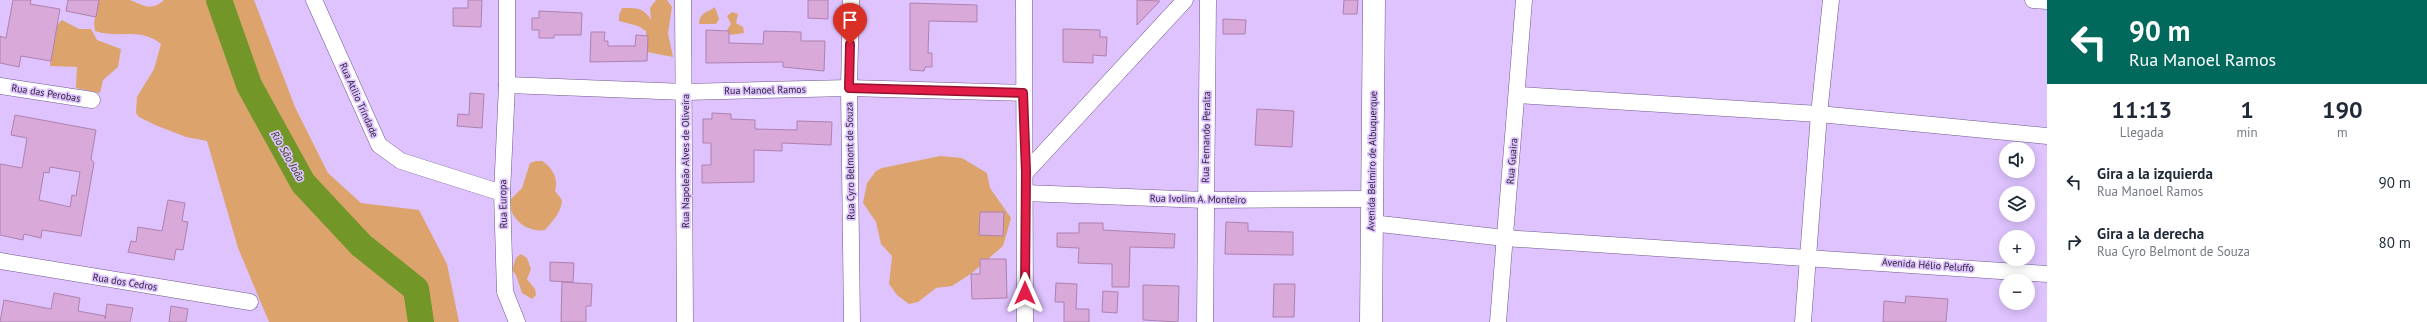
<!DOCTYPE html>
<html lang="es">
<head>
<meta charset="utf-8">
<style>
  :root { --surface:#fff; --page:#f2f2f3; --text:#1f2937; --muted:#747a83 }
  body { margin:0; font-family:"PT Sans",sans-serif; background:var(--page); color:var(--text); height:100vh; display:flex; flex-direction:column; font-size:15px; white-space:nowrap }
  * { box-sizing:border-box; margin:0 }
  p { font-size:13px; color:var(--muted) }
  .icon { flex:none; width:22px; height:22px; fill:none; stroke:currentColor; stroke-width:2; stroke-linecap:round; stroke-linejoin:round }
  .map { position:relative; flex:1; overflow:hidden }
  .panel { display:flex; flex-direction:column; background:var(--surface); width:380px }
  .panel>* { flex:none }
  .banner { background:#00695c; color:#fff; overflow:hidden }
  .tools { position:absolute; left:1999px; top:142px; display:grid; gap:8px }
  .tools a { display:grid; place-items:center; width:36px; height:36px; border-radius:50%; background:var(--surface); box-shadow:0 2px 10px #0003; font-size:20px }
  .pin { position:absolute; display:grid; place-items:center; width:34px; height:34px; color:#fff; margin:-41px -17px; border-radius:50% 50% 50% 0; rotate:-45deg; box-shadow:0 0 4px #0007 }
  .pin .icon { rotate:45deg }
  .me { position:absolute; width:44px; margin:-22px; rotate:0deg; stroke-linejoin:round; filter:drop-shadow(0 0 3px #0008) }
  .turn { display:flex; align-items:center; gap:14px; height:84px; padding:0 16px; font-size:18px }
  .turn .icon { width:52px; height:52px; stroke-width:2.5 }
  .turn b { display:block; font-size:28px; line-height:34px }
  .eta { display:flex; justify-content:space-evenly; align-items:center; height:68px; text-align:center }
  .eta b { font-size:24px; font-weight:700; line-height:28px }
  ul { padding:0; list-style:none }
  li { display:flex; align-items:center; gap:12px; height:60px; padding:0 16px }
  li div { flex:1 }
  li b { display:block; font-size:15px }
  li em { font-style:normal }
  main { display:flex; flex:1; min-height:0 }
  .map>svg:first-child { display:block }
  .green { fill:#dca46c }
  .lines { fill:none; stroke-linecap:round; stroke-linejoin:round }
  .river { stroke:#739629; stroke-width:26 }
  .building { fill:#d8a9d9; stroke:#ae81af; fill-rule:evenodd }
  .street-casing { stroke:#71588c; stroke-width:17 }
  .secondary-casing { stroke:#71588c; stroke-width:23 }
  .street { stroke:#fff; stroke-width:16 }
  .secondary { stroke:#fff; stroke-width:22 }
  .route-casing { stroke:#92132f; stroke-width:10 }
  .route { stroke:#e11d48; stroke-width:7 }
  .labels { text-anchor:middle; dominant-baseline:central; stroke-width:3.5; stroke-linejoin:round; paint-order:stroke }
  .street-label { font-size:10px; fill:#291e34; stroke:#dec3fe }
  .water-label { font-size:11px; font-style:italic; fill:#334217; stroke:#dec3fe }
</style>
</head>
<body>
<main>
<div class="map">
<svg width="2047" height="322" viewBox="0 0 2047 322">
  <rect width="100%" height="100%" fill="#dec3fe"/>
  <!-- green -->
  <g class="green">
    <path d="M98 0C107 0 121 0 130 0 143 5 151 12 164 0H254L295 107 328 173 361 203 419 210 447 264 459 322H269L238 248 207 141 186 137 155 125 139 117 136 113 137 97 154 69 161 44C140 27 118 39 95 31L94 23Z"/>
    <path d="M656 0H667L672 7 668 33 673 57 647 52 646 31 638 26 619 21V15L622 8C635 8 644 7 651 20L650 8Z"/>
    <path d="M715 7 719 19 716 24H699C700 12 707 13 715 7Z"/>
    <polygon points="732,12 738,14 736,23 743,27 744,33 730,35 727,30 731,24 727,16"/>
    <path d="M62 20 79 29H91L97 40 121 49 118 67 103 80 100 93 76 88 77 67 50 66C52 52 50 30 62 20Z"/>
    <polygon points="940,156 962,158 987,173 990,188 1011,218 1003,246 972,273 952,286 936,288 918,302 909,304 897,295 889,284 892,256 881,244 876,222 863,203 867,183 876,171 882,168"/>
    <path d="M536 161H542C552 167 559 179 555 191L562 200C562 211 552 222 545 230 527 233 510 219 509 201L522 188 530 163Z"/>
    <polygon points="521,254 527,258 531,269 527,279 535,289 536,295 532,299 522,293 516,275 512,270 516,258"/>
  </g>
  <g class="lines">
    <!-- river -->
    <polyline class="river" points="219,0 249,85 303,183 361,245 416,289 421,322"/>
  </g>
  <!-- building -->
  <g class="building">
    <polygon points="13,0 31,0 30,4 60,9 51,61 21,56 19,67 0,63 0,36 6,38"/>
    <polygon points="68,0 99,0 96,17 66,11"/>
    <polygon points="468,0 482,0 481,27 453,26 453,8 468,8"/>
    <polygon points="808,0 828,0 828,19 808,18"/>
    <polygon points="1137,0 1160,1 1137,25"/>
    <polygon points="1344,0 1358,0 1357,14 1343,14"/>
    <polygon points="910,3 977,5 977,22 929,21 928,53 932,53 932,67 925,67 924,71 910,70"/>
    <polygon points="539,11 582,13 581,35 554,35 554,38 539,38 539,30 532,30 532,18 539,18"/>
    <polygon points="1223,19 1246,20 1245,34 1223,34"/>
    <polygon points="1063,29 1100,30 1100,37 1107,37 1106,56 1093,55 1093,63 1063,62"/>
    <polygon points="706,30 729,31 729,43 763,44 764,31 801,32 801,41 825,41 824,71 783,67 783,62 706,63"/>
    <polygon points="591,32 605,32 604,41 608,41 608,46 635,46 636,35 648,36 647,61 590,62"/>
    <polygon points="470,93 484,94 482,128 457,126 458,114 469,115"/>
    <polygon points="1257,109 1294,111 1292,147 1255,145"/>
    <polygon points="712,113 731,114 731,119 755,120 755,129 797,130 797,121 832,122 831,145 782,143 782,151 754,150 754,182 702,183 702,165 711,165 711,143 703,143 703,119 712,119"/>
    <path d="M15 115 96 130 91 159 94 163 81 236 42 230 41 238 24 234 23 240 0 235V164L22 168 27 138 11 135ZM50 167 80 172 76 196 72 195 70 207 39 200 44 172 49 173Z"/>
    <polygon points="168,200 185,203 182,221 188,222 183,250 176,249 174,260 128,252 131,241 136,242 138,227 162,231"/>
    <polygon points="980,212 1004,212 1003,236 979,235"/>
    <polygon points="1226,222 1248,223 1248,231 1293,232 1293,255 1225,254"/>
    <polygon points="1079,223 1103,223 1103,230 1175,234 1174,248 1130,247 1129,287 1112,287 1112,264 1078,263 1079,248 1057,247 1057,233 1079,233"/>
    <polygon points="980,259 1006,259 1007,298 972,299 971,274 980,274"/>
    <polygon points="550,262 574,263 573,282 550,281"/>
    <polygon points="562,282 592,284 591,306 586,306 586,322 561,322"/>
    <polygon points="1056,283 1077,284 1076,309 1089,309 1089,322 1064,322 1064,302 1055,302"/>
    <polygon points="1274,284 1295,284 1294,317 1273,317"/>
    <polygon points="1143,285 1179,286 1178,322 1143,320"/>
    <polygon points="1103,291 1118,292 1117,313 1102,312"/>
    <polygon points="54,293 80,298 78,311 105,316 105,319 107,304 133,308 130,322 0,322 4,300 51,309"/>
    <polygon points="1906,296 1948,299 1946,322 1883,322 1884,301 1905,303"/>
    <polygon points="171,306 188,309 186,322 169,322"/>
  </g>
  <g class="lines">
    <!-- street casing -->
    <g class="street-casing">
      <g id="street">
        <polyline points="314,0 379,145 401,161 502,193"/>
        <polyline points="507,0 507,85 502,193 505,292 517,322"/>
        <polyline points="683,0 685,322"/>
        <polyline points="851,0 849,88 852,322"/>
        <polyline points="1024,0 1025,322"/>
        <polyline points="2033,0 2047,1"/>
        <polyline points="507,85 685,92 849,88 1023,93"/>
        <polyline points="0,86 92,100"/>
        <polyline points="1518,95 1819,114 2047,136"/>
        <polyline points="1026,172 1185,0"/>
        <polyline points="1025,193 1205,200 1371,199"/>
        <polyline points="1371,223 1505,238 2047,274"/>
        <polyline points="0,261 250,302"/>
        <polyline points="1205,322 1208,0"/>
        <polyline points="1498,322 1524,0"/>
        <polyline points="1803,322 1819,114 1831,0"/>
      </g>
    </g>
    <!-- secondary casing -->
    <g class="secondary-casing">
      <polyline id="secondary" points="1371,322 1374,0"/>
    </g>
    <!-- street -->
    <use href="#street" class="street"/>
    <!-- secondary -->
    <use href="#secondary" class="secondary"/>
  </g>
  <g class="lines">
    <!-- route casing -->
    <g class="route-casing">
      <polyline id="route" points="850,44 849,88 1023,93 1026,172 1025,293"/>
    </g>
    <!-- route -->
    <use href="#route" class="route"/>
  </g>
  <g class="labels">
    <!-- street labels -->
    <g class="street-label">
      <text transform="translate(765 90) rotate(-1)">Rua Manoel Ramos</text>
      <text transform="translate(46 93) rotate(9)">Rua das Perobas</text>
      <text transform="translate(359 100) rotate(66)">Rua Atilio Trindade</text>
      <text transform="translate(1206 137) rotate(-89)">Rua Fernando Peralta</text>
      <text transform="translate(685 161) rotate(-90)">Rua Napoleão Alves de Oliveira</text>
      <text transform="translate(850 161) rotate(-91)">Rua Cyro Belmont de Souza</text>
      <text transform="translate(1372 161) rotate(-89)">Avenida Belmiro de Albuquerque</text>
      <text transform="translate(1512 161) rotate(-85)">Rua Guaira</text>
      <text transform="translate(1198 199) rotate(1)">Rua Ivolim A. Monteiro</text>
      <text transform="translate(503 204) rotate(-91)">Rua Europa</text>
      <text transform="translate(1928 265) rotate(4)">Avenida Hélio Peluffo</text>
      <text transform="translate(125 282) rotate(9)">Rua dos Cedros</text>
    </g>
    <!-- water labels -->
    <g class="water-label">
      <text transform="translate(288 156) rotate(60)">Rio São João</text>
    </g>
  </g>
</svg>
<div class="tools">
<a><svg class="icon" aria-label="sound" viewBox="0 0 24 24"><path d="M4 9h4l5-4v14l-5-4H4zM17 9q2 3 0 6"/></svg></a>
<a><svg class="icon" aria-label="layers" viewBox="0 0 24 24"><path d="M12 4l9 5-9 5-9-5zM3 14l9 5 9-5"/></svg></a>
<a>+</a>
<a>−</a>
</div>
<div class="pin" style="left:850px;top:44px;background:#d93025"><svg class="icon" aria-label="arrive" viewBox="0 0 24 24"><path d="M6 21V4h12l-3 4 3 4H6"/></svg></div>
<svg class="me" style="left:1025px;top:293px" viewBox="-20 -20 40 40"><path d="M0-17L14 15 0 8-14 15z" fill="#e11d48" stroke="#fff" stroke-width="4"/></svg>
</div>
<section class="panel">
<div class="banner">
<div class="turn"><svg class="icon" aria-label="left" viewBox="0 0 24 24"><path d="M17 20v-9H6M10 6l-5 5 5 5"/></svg><div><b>90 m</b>Rua Manoel Ramos</div></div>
</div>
<div class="eta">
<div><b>11:13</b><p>Llegada</p></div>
<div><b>1</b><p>min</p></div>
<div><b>190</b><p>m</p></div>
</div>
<ul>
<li><svg class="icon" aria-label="left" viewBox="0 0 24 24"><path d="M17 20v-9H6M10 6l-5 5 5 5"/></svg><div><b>Gira a la izquierda</b><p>Rua Manoel Ramos</p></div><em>90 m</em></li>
<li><svg class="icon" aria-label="right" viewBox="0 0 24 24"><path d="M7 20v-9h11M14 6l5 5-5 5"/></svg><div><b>Gira a la derecha</b><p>Rua Cyro Belmont de Souza</p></div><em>80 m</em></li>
</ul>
</section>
</main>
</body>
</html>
